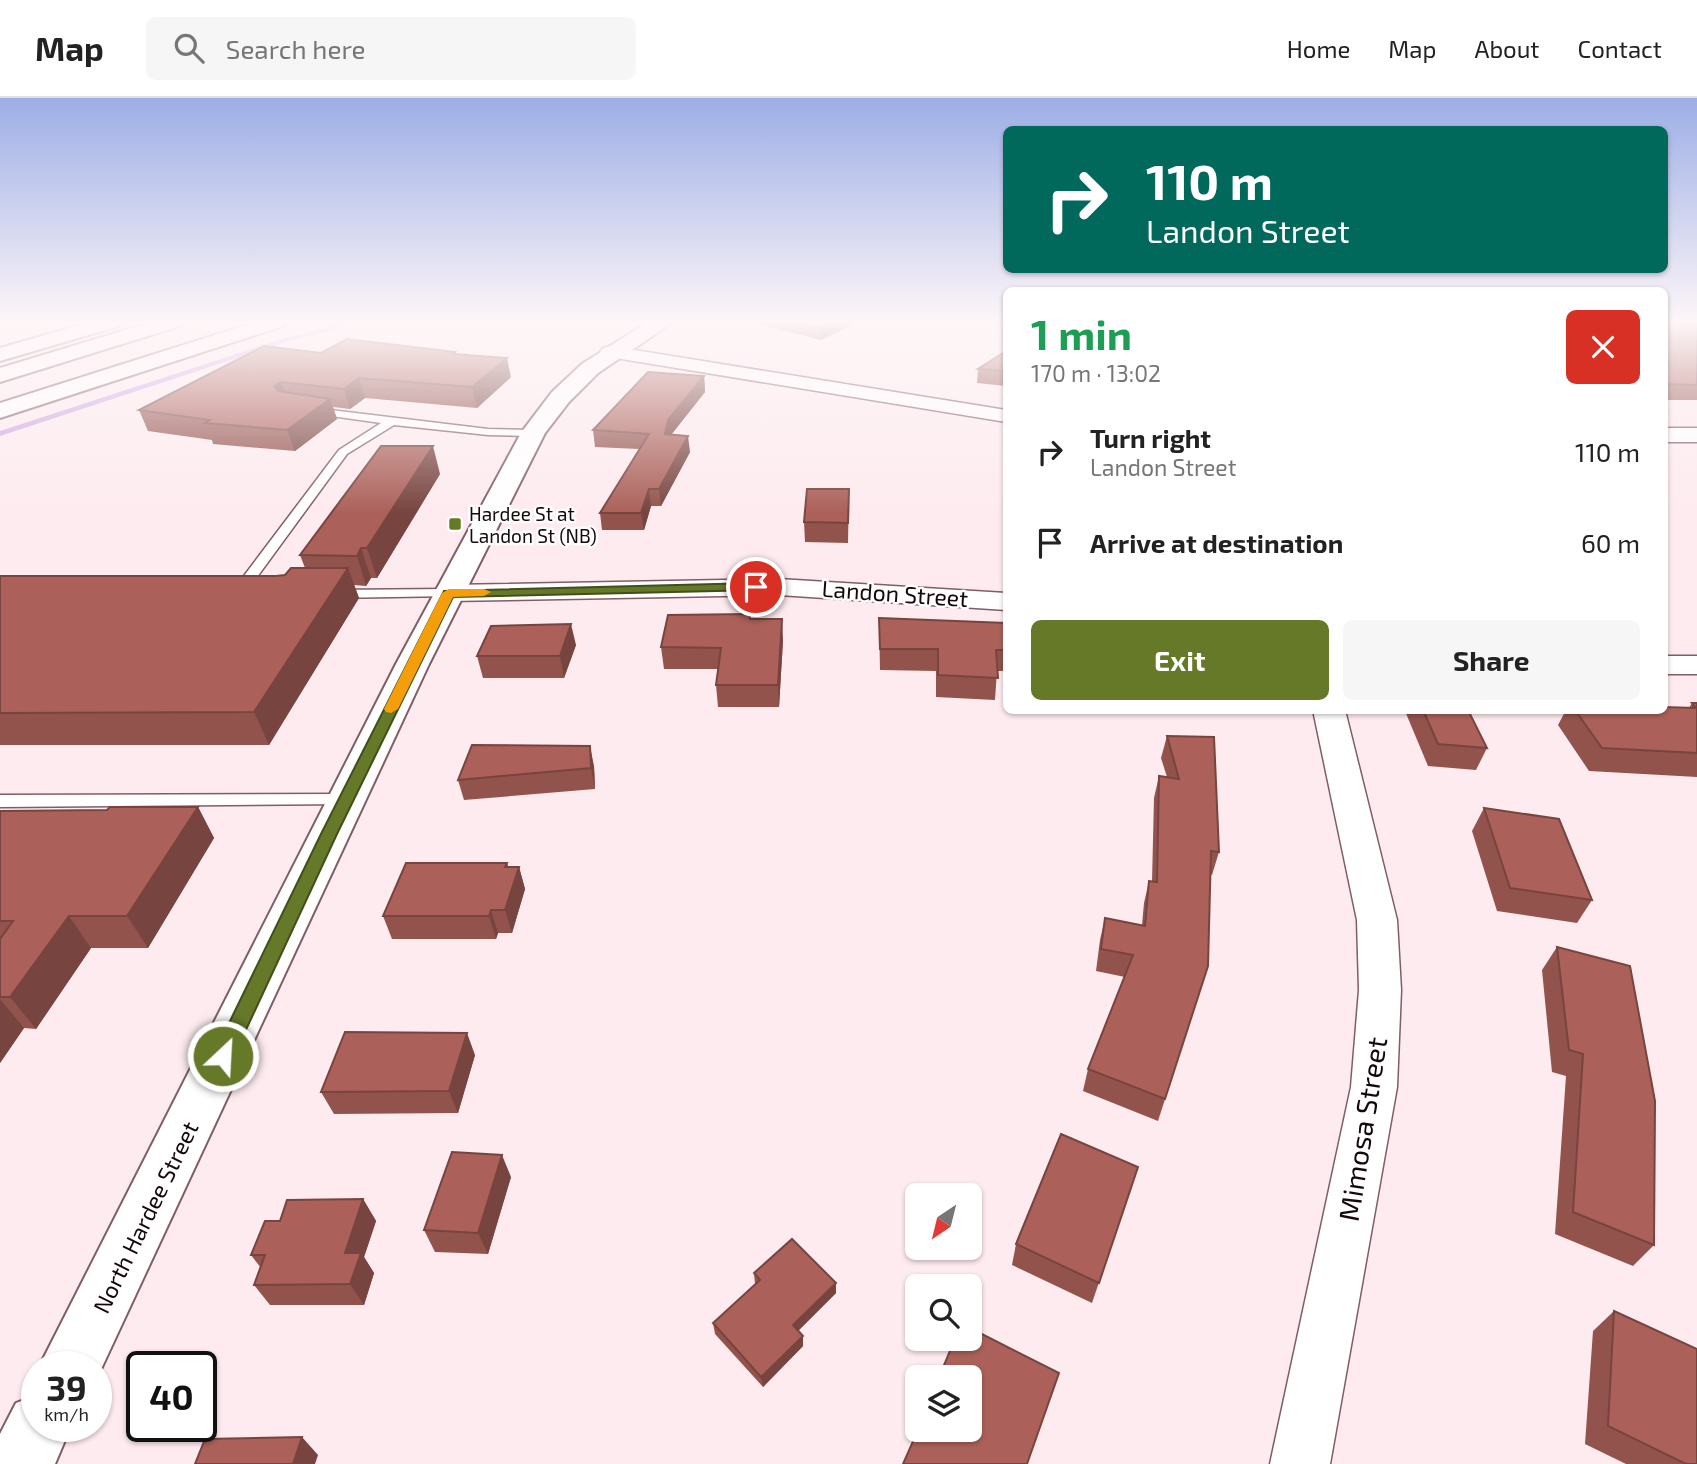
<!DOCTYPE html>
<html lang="en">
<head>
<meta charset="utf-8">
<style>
  :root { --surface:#fff; --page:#f6f6f6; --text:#222; --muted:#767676; --line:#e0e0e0; --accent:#667929 }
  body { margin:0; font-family:"Exo 2",sans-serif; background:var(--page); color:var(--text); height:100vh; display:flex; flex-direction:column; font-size:26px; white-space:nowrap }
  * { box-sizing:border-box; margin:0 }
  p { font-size:23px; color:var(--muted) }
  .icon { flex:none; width:38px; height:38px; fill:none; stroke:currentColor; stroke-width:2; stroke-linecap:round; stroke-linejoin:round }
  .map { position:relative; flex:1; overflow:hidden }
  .details { position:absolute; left:1003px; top:189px; width:665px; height:427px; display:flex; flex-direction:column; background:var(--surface); border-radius:10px; box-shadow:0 2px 5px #0004 }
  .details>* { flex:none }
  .top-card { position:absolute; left:1003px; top:28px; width:665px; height:147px; border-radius:10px; box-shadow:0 2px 5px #0004; background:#00695c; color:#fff; overflow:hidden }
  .needle { width:46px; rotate:215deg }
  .tools { position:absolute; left:905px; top:1085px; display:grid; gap:14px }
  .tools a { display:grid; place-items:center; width:77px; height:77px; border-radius:10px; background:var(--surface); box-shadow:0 2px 5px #0004; font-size:35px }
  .speed { position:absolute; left:21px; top:1253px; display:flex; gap:14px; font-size:35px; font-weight:700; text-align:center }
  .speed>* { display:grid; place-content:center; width:91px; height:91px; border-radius:50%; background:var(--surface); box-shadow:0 2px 5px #0004; line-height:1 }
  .speed small { font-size:18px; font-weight:400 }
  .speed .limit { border:4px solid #111; border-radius:10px; background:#fff; color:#111 }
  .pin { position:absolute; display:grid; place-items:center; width:60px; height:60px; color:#fff; margin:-30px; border:4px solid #fff; border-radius:50%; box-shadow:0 2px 7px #0007 }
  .me { position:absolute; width:77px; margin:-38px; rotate:25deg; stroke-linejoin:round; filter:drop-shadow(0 0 5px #0008) }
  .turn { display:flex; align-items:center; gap:24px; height:147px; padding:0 28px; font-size:32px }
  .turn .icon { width:91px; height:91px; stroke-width:2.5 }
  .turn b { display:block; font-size:49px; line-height:60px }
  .round { display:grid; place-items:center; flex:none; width:74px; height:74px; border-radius:10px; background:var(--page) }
  .overview { display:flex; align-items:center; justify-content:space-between; height:119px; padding:0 28px }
  h1 { font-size:42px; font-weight:700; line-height:52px; color:#1e9e55 }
  .cta { display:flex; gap:14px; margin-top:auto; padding:14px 28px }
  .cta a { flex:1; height:80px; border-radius:10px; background:var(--accent); color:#fff; font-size:28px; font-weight:700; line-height:80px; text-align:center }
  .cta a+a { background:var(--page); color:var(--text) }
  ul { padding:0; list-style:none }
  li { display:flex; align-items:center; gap:21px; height:91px; padding:0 28px }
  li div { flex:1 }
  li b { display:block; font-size:26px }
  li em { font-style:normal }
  header { display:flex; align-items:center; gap:42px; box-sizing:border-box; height:98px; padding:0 35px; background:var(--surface); border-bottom:2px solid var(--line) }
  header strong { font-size:33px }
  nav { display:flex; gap:38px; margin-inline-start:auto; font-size:24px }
  .search { width:490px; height:63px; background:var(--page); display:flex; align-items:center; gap:18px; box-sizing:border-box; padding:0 24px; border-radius:10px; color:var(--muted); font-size:26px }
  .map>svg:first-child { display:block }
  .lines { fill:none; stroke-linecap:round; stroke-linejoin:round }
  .stream { fill:#cea4e3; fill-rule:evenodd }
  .service-casing { stroke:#815d66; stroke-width:3 }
  .minor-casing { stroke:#815d66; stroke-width:3 }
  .tertiary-casing { stroke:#815d66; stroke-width:4 }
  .motorway-casing { stroke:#815d66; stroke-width:4 }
  .service { fill:#fff; fill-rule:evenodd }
  .minor { fill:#fff; fill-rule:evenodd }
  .tertiary { fill:#fff; fill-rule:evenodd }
  .motorway { fill:#fff; fill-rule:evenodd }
  .wall { fill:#93534d }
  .shaded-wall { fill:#78443f }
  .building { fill:#ab615a; stroke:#78443f; stroke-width:2 }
  .route { fill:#667929; stroke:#424f1b; stroke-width:2 }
  .slow { fill:#f59e0b }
  .poi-dot { fill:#667929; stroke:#fefefe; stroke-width:2.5 }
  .labels { text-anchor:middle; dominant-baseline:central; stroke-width:5; stroke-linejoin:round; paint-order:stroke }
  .far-poi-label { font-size:19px; fill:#15080b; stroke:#fefefe; text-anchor:start }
  .street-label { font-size:23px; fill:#15080b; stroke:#fefefe }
  .near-street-label { font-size:28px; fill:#15080b; stroke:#fefefe }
</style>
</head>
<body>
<header>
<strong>Map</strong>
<div class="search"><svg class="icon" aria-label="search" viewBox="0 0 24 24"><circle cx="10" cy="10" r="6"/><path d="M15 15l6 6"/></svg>Search here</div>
<nav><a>Home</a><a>Map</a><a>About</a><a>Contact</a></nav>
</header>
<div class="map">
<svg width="1697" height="1366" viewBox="0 0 1697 1366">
  <rect width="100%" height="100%" fill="#fdebef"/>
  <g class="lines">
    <!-- stream -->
    <polygon class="stream" points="341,224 350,224 332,232 289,243 0,338 0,333 285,240 328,230"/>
    <!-- service casing -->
    <g class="service-casing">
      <g id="service">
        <polygon points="314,310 488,331 533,332 539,335 533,338 488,337 394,327 347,356 244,497 234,497 234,491 339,352 381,325 310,315 309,313"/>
        <polygon points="448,491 453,492 453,498 333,500 326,496 333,492"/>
        <polygon points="345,696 351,698 354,702 351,706 0,709 0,697"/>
      </g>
    </g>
    <!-- minor casing -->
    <g class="minor-casing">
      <g id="minor">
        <polygon points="610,248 1006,312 1006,324 603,258 600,254 603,250"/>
        <rect x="1664" y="330" width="33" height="14"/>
        <polygon points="779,481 1006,495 1006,512 779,497 448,503 438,501 434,495 438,489 448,487"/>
        <rect x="1664" y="558" width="33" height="18"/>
        <polygon points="1313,612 1345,612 1397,822 1401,892 1397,989 1330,1366 1270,1366 1351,989 1359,892 1357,822"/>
      </g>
    </g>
    <!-- tertiary casing -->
    <g class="tertiary-casing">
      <g id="tertiary">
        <polygon points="90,224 122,224 119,228 0,263 0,250"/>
        <polygon points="648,224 673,224 598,275 569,304 545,335 429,566 96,1282 96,1269 39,1269 396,566 521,335 552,294 582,266"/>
        <polygon points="37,1297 37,1328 71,1328 55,1366 0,1366 0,1336 16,1305"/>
      </g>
    </g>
    <!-- motorway casing -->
    <g class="motorway-casing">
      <g id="motorway">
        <polygon points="152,224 183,224 180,228 0,284 0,270"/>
        <polygon points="256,224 286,224 283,228 0,320 0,305"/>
      </g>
    </g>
    <!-- service -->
    <use href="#service" class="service"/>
    <!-- minor -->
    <use href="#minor" class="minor"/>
    <!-- tertiary -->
    <use href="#tertiary" class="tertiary"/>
    <!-- motorway -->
    <use href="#motorway" class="motorway"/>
  </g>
  <!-- wall -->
  <g class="wall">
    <polygon points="749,224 858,224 821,242"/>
    <rect x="1664" y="224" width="33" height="78"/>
    <polygon points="1006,253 1006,288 977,285 978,271"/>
    <polygon points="455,254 456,256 511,279 477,310 365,300 350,311 333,309 337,321 295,353 213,346 212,342 148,333 139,312 321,255"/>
    <polygon points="704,278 705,294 671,337 690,354 661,408 651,408 644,432 602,432 600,415 639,351 595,349 593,332"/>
    <polygon points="440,376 377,480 371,480 366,488 354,487 359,500 269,647 0,647 0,478 285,477 305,470 300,457"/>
    <polygon points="849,391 848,445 805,444 804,424"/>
    <polygon points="750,516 750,521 783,542 779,609 718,609 716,587 718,571 664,571 661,549"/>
    <polygon points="879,520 1006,525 1006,573 997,573 995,602 936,599 936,573 880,572"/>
    <polygon points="576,547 564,580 483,580 477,558"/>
    <polygon points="1692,605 1697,605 1697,679 1589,673 1558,627 1566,612 1664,612 1689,610"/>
    <polygon points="1468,612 1487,650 1476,672 1428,668 1405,613"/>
    <polygon points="1167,638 1219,754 1212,777 1210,776 1208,868 1158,1023 1083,993 1088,971 1125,879 1096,873 1100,842 1105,820 1142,827 1144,805 1149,783 1152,783 1154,700 1159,678 1167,679 1161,660"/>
    <polygon points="594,668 595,691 464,702 458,682"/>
    <polygon points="198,709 214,740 148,850 91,850 36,931 24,930 0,965 0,713 107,712"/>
    <polygon points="1484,710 1592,802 1577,825 1497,813 1472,733"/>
    <polygon points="507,765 508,769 519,769 525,791 512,835 498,835 496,841 392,841 383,818"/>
    <polygon points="1557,849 1654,1147 1633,1168 1555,1136 1566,978 1552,974 1542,872"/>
    <polygon points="475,957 458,1015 334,1016 321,994"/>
    <polygon points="1138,1069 1092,1205 1012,1167 1016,1146"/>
    <polygon points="511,1079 488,1156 435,1154 424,1132"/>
    <polygon points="363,1101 376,1123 364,1159 374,1175 364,1207 270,1207 254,1187 261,1170 251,1157 280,1123"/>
    <polygon points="754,1175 836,1195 798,1233 803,1248 763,1289 715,1236 713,1225 755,1186"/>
    <polygon points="1614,1213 1697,1366 1626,1366 1585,1346 1593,1233"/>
  </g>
  <!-- shaded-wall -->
  <g class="shaded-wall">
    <polygon points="836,224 858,224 821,242 821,231"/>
    <polygon points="507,260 511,279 477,310 472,289"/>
    <polygon points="704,278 705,294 670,338 665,336 668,322"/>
    <polygon points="359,280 365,300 350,311 344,291"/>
    <polygon points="281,284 288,304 281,308 274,288"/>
    <polygon points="330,301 337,321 295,353 287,332"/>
    <polygon points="688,338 690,354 661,408 659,391"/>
    <polygon points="433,348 440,376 377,480 367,450"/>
    <polygon points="649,391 651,408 644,432 641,415"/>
    <polygon points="361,450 371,480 366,488 357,458"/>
    <polygon points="348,470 359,500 269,647 254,614"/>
    <polygon points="782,521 783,542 779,609 778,587"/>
    <polygon points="571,526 576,547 564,580 560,558"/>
    <polygon points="590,648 594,668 595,691 591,670"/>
    <polygon points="198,709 214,740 148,850 127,818"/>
    <polygon points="507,765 513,787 519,769 525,791 512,835 505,812 505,769"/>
    <polygon points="491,812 498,835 496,841 489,818"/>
    <polygon points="69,818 91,850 36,931 10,899"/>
    <polygon points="0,901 24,930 0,965"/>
    <polygon points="467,935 475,957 458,1015 449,993"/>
    <polygon points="502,1057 511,1079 488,1156 478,1135"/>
    <polygon points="363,1101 376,1123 364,1159 374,1175 364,1207 350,1186 345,1155"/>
    <polygon points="836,1185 836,1195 794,1237 793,1227"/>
    <polygon points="803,1238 803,1248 763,1289 761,1279"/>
    <polygon points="302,1339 318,1357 315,1366 293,1366"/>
  </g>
  <!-- building -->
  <g class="building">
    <polygon points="791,224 836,224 821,231"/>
    <polygon points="1664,224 1697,224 1697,287 1664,286"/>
    <polygon points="347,241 455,254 453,256 507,260 472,289 359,280 344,291 281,284 274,288 278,293 330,301 287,332 205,325 210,322 139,312 264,248 321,255"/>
    <polygon points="1006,253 1006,273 978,271"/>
    <polygon points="648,274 704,278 668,322 665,336 688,338 659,391 649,391 641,415 600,415 649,336 593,332"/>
    <polygon points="381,348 433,348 367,450 361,450 357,458 300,457"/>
    <polygon points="807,391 849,391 848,425 804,424"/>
    <polygon points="291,470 348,470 254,614 0,615 0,478 276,478 285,477"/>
    <polygon points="750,516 750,521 782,521 778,587 716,587 721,550 661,549 668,517"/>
    <polygon points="879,520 1006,525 1006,552 996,552 998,580 938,577 938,551 880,551"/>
    <polygon points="571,526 560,558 477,558 491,528"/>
    <polygon points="1692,605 1697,605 1697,655 1602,650 1575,612 1664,612 1664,609 1696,610"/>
    <polygon points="1423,612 1468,612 1487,650 1438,646"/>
    <polygon points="1167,638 1214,639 1219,754 1211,753 1208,868 1165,1001 1088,971 1133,857 1101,851 1105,820 1145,828 1149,783 1157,784 1159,678 1179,681"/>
    <polygon points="472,647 590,648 591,670 458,682"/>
    <polygon points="110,709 198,709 127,818 69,818 10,899 0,899 0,841 13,823 0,823 0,713 107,712"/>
    <polygon points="1484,710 1559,721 1592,802 1510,790"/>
    <polygon points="406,765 507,765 505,769 519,769 505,812 491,812 489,818 383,818"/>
    <polygon points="1557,849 1630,868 1655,1003 1654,1147 1573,1114 1583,956 1569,952"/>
    <polygon points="345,934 467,935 449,993 321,994"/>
    <polygon points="1061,1036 1138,1069 1099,1185 1016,1146"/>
    <polygon points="452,1054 502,1057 478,1135 424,1132"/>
    <polygon points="363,1101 345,1155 361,1155 350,1186 254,1187 265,1157 251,1157 265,1123 280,1123 287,1102"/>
    <polygon points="792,1141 836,1185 793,1227 803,1238 761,1279 713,1225 760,1182 754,1175"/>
    <polygon points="1614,1213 1697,1251 1697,1366 1686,1366 1608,1328"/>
    <polygon points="970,1230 1059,1275 1027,1366 903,1366 918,1332 970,1332 970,1279 939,1279 955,1241 970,1241"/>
    <polygon points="302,1339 293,1366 195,1366 205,1341"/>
  </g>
  <!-- sky -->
  <linearGradient id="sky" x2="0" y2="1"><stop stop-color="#9daee6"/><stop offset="0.54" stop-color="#fef6f8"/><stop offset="1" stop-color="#fef6f8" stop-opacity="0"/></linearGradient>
  <rect width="1697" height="415" fill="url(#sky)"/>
  <!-- route -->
  <polygon class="route" points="756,485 760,486 760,492 453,499 337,736 231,964 223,967 216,964 213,958 321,736 444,493"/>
  <!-- slow -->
  <polygon class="slow" points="449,491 484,491 491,494 484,498 453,499 398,611 391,615 386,614 384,611 442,495"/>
  <!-- markers -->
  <rect class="poi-dot" x="448" y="419" width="14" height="14" rx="3.5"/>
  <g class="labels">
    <!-- far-poi labels -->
    <g class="far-poi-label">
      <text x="469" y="415">Hardee St at<tspan x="469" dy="22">Landon St (NB)</tspan></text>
    </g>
    <!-- street labels -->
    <g class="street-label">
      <text transform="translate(895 495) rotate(4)">Landon Street</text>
      <text transform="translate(145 1119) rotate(-64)">North Hardee Street</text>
    </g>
    <!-- near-street labels -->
    <g class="near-street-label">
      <text transform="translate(1362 1031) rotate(-81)">Mimosa Street</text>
    </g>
  </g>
</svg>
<div class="tools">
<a><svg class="needle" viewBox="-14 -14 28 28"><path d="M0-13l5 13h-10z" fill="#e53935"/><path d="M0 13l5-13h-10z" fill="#767676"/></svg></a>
<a><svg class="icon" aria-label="search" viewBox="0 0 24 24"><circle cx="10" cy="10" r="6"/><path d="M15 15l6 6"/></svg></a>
<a><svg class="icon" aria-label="layers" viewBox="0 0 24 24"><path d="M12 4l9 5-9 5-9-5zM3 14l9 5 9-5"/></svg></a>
</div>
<div class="speed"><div>39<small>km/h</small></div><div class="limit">40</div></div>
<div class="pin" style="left:756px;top:489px;background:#d93025"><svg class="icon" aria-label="arrive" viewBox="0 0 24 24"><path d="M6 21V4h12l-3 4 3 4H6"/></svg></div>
<svg class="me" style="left:223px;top:958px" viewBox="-20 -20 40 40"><circle r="17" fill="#667929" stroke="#fff" stroke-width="3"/><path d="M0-11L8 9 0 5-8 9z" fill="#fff"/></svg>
<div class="top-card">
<div class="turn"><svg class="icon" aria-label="right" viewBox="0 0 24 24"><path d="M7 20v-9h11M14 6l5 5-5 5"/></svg><div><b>110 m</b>Landon Street</div></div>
</div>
<section class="details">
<div class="overview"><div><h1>1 min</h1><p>170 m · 13:02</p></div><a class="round" style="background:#d93025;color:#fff"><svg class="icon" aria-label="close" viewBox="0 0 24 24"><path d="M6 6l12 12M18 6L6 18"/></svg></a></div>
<ul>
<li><svg class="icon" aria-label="right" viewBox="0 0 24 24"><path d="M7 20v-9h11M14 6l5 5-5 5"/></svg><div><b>Turn right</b><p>Landon Street</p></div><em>110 m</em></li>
<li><svg class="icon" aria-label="arrive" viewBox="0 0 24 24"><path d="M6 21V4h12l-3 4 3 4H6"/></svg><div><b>Arrive at destination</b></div><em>60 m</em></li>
</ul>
<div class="cta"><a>Exit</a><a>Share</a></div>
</section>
</div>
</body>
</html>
